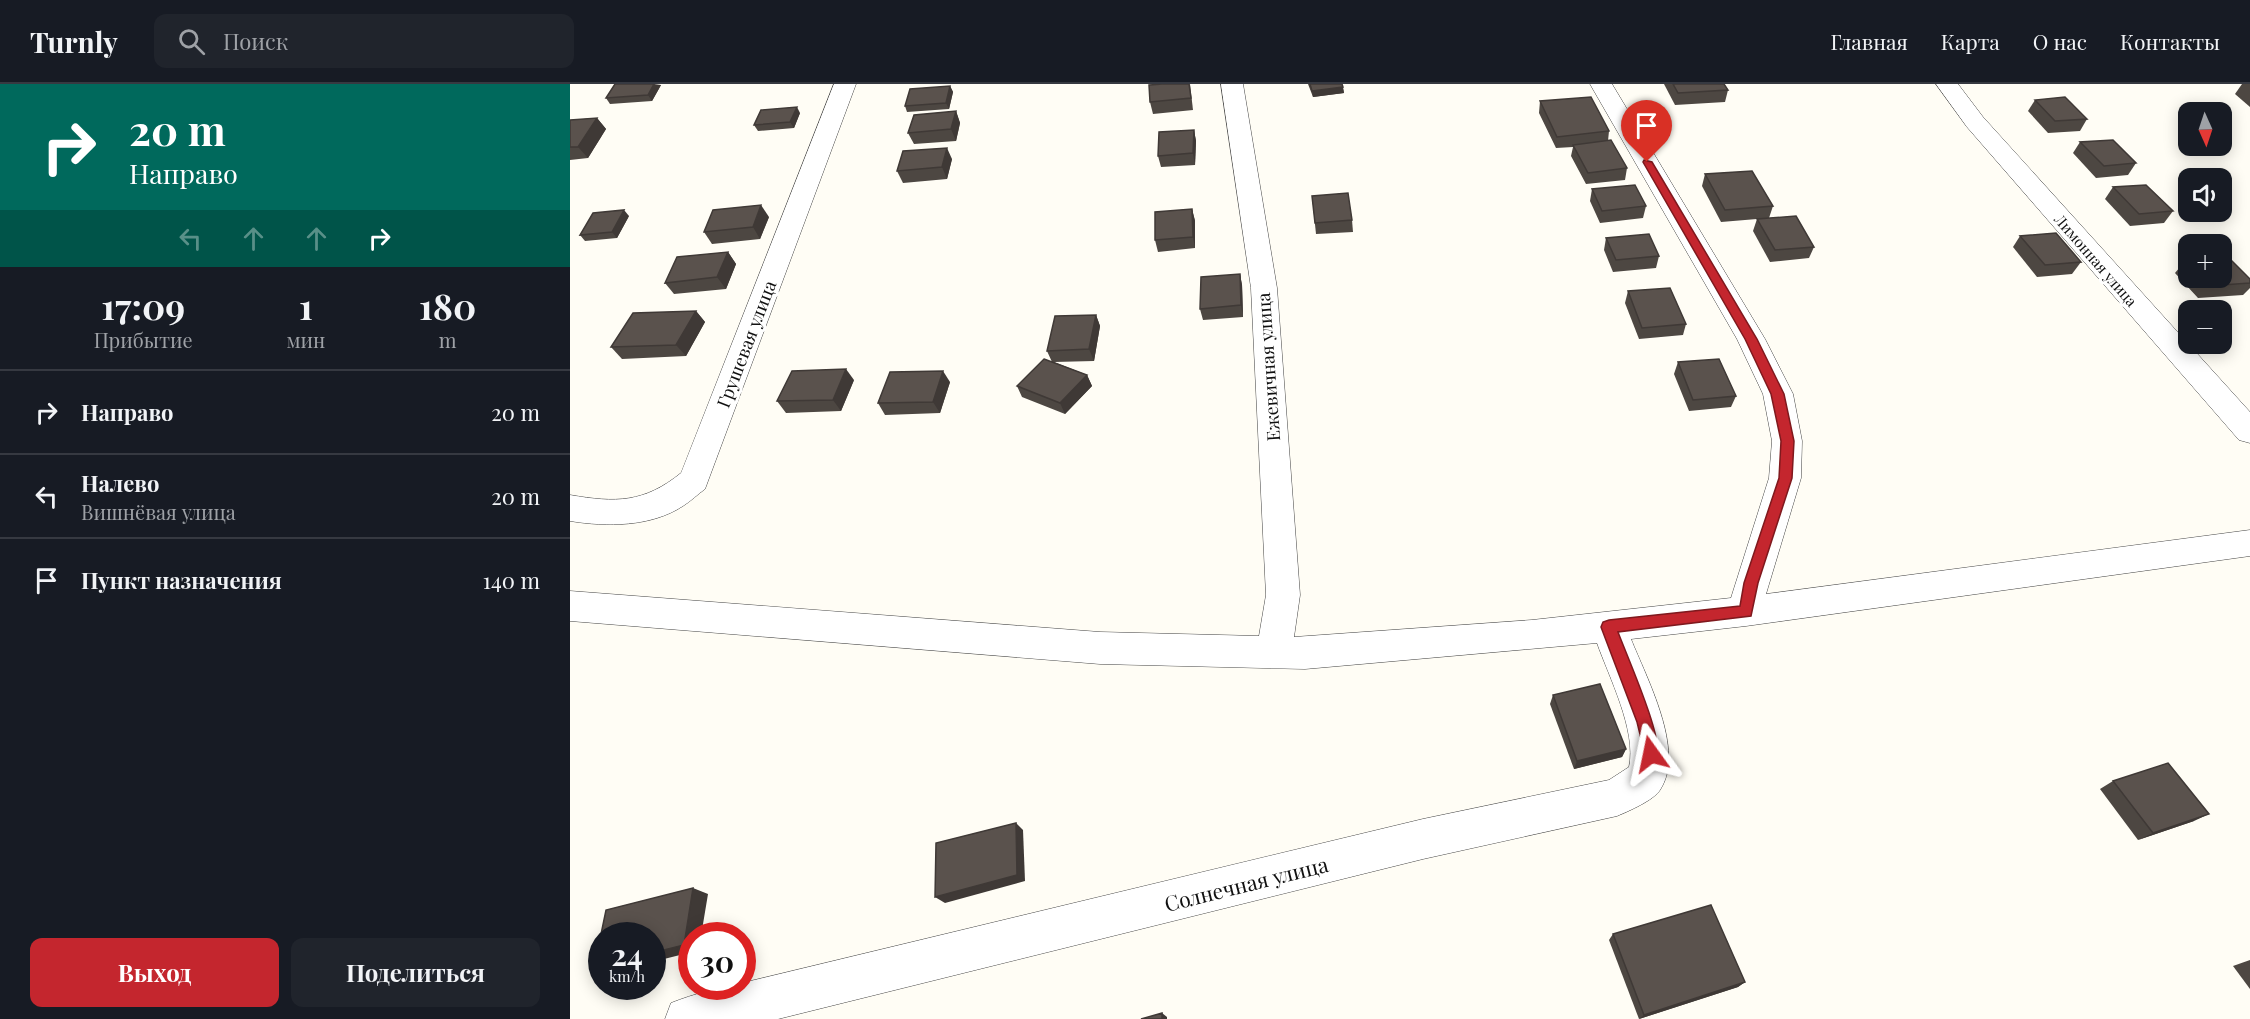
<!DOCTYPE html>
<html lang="ru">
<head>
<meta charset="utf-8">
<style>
  :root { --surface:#171b24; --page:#20242c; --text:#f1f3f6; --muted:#9ea1a6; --line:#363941; --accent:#c4262e }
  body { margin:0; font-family:"Playfair Display",serif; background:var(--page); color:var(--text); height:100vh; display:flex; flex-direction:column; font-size:22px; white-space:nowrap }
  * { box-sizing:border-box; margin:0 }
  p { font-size:20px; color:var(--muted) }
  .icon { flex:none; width:33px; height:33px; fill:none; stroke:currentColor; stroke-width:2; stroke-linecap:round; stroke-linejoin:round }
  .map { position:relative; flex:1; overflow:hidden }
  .drawer { display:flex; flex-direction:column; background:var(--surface); width:570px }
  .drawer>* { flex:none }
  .top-card { background:#00695c; color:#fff; overflow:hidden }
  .needle { width:39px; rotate:177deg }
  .tools { position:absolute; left:1608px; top:18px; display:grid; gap:12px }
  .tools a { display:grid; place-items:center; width:54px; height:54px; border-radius:12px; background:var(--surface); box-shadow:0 3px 15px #0003; font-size:30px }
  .speed { position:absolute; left:18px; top:838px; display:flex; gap:12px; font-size:30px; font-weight:700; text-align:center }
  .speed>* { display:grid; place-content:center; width:78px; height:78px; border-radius:50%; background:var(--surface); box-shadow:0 3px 15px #0003; line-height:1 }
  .speed small { font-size:15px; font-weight:400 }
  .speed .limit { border:9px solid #d22; background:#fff; color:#111 }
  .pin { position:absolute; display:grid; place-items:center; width:51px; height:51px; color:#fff; margin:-62px -26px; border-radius:50% 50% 50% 0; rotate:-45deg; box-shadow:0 0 6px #0007 }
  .pin .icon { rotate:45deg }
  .me { position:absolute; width:66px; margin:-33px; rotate:348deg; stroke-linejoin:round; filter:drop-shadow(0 0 4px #0008) }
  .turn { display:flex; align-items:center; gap:21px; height:126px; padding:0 30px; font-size:27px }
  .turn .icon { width:78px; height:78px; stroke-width:2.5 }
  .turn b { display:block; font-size:42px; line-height:51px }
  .lanes { display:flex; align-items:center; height:57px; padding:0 30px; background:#0003; justify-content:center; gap:30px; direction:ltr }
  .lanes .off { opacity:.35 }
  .eta { display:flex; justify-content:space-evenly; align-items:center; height:102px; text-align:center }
  .eta b { font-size:36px; font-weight:700; line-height:42px }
  .button { display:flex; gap:12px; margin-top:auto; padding:12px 30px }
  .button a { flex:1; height:69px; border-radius:12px; background:var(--accent); color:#fff; font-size:24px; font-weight:700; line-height:69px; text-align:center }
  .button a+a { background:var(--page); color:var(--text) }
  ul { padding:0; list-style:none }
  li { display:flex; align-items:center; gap:18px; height:84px; padding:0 30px; border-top:2px solid var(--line) }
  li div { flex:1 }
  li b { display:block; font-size:22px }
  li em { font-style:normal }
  header { display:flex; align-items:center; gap:36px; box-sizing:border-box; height:84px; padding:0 30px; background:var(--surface); border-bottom:2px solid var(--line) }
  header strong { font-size:28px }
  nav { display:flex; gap:33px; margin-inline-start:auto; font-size:21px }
  .search { width:420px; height:54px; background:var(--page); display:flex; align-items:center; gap:15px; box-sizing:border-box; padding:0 21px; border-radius:12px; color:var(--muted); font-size:22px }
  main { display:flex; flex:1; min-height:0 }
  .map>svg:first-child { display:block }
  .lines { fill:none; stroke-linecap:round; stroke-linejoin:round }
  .minor-casing { stroke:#444; stroke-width:1 }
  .minor { fill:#fff; fill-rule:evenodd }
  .wall { fill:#4d4742 }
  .shaded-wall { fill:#3f3936 }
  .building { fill:#5a524d; stroke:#3f3936; stroke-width:1.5 }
  .route { fill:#c4262e; stroke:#7f191e; stroke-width:1.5 }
  .labels { text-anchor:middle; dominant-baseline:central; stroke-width:6; stroke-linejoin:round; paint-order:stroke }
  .far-street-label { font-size:15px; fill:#111; stroke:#fff }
  .street-label { font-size:18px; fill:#111; stroke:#fff }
  .near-street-label { font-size:21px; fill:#111; stroke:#fff }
</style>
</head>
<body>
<header>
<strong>Turnly</strong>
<div class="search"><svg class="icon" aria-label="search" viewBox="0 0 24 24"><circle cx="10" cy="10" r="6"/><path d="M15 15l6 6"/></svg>Поиск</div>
<nav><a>Главная</a><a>Карта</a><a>О нас</a><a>Контакты</a></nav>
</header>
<main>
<section class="drawer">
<div class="top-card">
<div class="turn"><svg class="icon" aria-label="right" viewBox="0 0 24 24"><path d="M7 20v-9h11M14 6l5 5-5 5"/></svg><div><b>20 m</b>Направо</div></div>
<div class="lanes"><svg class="icon off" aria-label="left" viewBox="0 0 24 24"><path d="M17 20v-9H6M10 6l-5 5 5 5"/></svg><svg class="icon off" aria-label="ahead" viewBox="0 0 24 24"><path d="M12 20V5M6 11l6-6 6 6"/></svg><svg class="icon off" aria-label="ahead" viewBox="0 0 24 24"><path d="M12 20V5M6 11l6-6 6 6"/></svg><svg class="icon" aria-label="right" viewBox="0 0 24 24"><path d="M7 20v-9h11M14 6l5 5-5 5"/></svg></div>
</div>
<div class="eta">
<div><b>17:09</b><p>Прибытие</p></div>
<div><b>1</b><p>мин</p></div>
<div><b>180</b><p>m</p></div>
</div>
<ul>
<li><svg class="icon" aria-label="right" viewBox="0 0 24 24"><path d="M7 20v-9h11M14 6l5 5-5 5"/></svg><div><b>Направо</b></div><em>20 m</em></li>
<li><svg class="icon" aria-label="left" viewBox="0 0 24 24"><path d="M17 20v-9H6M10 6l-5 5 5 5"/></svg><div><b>Налево</b><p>Вишнёвая улица</p></div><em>20 m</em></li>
<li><svg class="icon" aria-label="arrive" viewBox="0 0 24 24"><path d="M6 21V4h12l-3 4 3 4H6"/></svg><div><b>Пункт назначения</b></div><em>140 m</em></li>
</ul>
<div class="button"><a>Выход</a><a>Поделиться</a></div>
</section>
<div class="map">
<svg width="1680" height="935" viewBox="0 0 1680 935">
  <rect width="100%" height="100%" fill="#fffdf5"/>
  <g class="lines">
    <!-- minor casing -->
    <g class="minor-casing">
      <g id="minor">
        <path d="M264 0H286L135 405C128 410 121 417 113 422 81 443 37 443 0 437V411C46 419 74 419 111 389Z"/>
        <path d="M651 0H673L707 204 730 511 724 553 962 536 1161 514 1199 394 1202 357 1193 310 1167 255 1020 0H1042L1195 255 1223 310 1232 357 1231 394 1196 510 1680 446V472L1176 542 1061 555C1076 593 1116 667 1090 706 1084 716 1059 727 1047 732L853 775 208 935H95L101 919C124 910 148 903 172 903V899L853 735 1039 696 1059 683C1067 647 1039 593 1027 559L735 585 530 580 0 537V507L530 548 689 552 696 511 681 204Z"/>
        <polygon points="1366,0 1388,0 1413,33 1680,328 1680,359 1669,356 1397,43"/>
      </g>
    </g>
    <!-- minor -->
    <use href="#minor" class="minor"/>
  </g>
  <!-- wall -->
  <g class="wall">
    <polygon points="620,0 623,26 583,30 580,18"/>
    <polygon points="738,0 772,0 774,9 743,13"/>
    <polygon points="1094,0 1154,0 1158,6 1155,18 1105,21"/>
    <polygon points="1672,0 1680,0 1680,23 1665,10"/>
    <polygon points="91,1 82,17 40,20 36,14"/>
    <polygon points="380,2 383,8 379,25 337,28 335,22"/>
    <polygon points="1465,16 1517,35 1510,47 1478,49 1458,27"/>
    <polygon points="970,17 1039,47 1038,57 1057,84 1055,96 1016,100 1001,72 1003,63 986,64 969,29"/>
    <polygon points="386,27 390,39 386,57 344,60 338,49"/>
    <polygon points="230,29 224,44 188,47 184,41"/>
    <polygon points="27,34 36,45 18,74 0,76 0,36"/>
    <polygon points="624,46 626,57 625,81 591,83 588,72"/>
    <polygon points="1510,58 1566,79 1558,91 1526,94 1503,69"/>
    <polygon points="382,75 377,95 333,99 327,87"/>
    <polygon points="1135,90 1203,122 1199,134 1151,138 1132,102"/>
    <polygon points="1543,103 1603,127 1594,139 1560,142 1535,115"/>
    <polygon points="1022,105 1076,122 1073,134 1030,139 1020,117"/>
    <polygon points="742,112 782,136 783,148 746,150"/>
    <polygon points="622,125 625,137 625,164 588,168 585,156"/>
    <polygon points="59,132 47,154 15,157 10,151"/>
    <polygon points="199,133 190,155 142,160 134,148"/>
    <polygon points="1187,135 1244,163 1239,174 1200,178 1183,147"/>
    <polygon points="1450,152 1511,178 1502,190 1467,193 1443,163"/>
    <polygon points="1036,154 1089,172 1086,184 1043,188 1034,166"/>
    <polygon points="158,168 166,180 156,205 104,210 95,199"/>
    <polygon points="1615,177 1618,177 1618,194 1680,195 1680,204 1673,211 1628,214 1605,189"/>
    <polygon points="670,190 672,201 673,233 633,236 630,225"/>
    <polygon points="1058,207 1116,240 1113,251 1069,255 1055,219"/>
    <polygon points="126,227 135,238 116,272 52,275 41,263"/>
    <polygon points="526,231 530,242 524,277 484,278 517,291 522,302 495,330 452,313 447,302 482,278 477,267"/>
    <polygon points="1108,278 1166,312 1161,323 1119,327 1104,290"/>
    <polygon points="284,296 271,327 216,329 207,317"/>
    <polygon points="380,298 370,329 315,331 308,319"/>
    <polygon points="983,611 1056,665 1052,673 1004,685 980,620"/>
    <polygon points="1543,697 1624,737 1568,756 1530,705"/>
    <polygon points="1043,850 1175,898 1168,903 1069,935 1039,856"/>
    <polygon points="1680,876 1680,905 1663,882"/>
  </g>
  <!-- shaded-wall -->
  <g class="shaded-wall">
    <polygon points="84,0 91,1 82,17 78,11"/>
    <polygon points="380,2 383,8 379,25 376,19"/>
    <polygon points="773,3 774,9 743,13 742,7"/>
    <polygon points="227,23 230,29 224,44 220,38"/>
    <polygon points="386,27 390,39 386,57 381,45"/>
    <polygon points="27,34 36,45 18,74 8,63"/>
    <polygon points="624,46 626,57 625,81 623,69"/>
    <polygon points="377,64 382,75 377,95 372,83"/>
    <polygon points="191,121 199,133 190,155 183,143"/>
    <polygon points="622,125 625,137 625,164 623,153"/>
    <polygon points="54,126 59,132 47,154 42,148"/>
    <polygon points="158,168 166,180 156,205 147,193"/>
    <polygon points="670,190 672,201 673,233 671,221"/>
    <polygon points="126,227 135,238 116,272 106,261"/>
    <polygon points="526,231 530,242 524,277 519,265"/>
    <polygon points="276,285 284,296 271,327 263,316"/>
    <polygon points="373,287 380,298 370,329 363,318"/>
    <polygon points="517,291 522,302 495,330 490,319"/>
    <polygon points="1056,665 1052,673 1004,685 1007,677"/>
    <polygon points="1639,730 1624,737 1568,756 1583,749"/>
    <polygon points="446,739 453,746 455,797 375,819 365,813"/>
    <polygon points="123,804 138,810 131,852 122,852 122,868 82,878 82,869"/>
    <polygon points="1175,898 1168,903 1069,935 1074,931"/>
    <polygon points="592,929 597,933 597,935 592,935"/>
  </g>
  <!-- building -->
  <g class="building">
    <polygon points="45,0 84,0 78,11 36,14"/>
    <polygon points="593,0 619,0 621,14 580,18 579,1"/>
    <polygon points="740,0 772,0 773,3 742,7"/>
    <polygon points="1103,0 1154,0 1158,6 1108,9"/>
    <polygon points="380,2 376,19 335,22 340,5"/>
    <polygon points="1021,13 1039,47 987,53 970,17"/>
    <polygon points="1495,13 1517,35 1485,37 1465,16"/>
    <polygon points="227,23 220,38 184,41 191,26"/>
    <polygon points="386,27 381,45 338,49 344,31"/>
    <polygon points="27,34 8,63 0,63 0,36"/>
    <polygon points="624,46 623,69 588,72 589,48"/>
    <polygon points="1041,56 1057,84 1018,89 1003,61"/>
    <polygon points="1543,56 1566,79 1534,82 1510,58"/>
    <polygon points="377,64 372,83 327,87 333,67"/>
    <polygon points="1182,87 1203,122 1155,126 1135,90"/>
    <polygon points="1065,101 1076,122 1032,127 1022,105"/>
    <polygon points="1576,101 1603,127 1569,130 1543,103"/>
    <polygon points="778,109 782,136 745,139 742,112"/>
    <polygon points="191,121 183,143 134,148 143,126"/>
    <polygon points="622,125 623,153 585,156 585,128"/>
    <polygon points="54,126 42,148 10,151 23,129"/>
    <polygon points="1226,132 1244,163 1205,166 1187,135"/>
    <polygon points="1486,149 1511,178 1475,181 1450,152"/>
    <polygon points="1079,150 1089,172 1046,176 1036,154"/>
    <polygon points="158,168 147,193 95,199 107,173"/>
    <polygon points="1659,174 1680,195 1680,199 1638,202 1630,194 1652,194 1652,175"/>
    <polygon points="670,190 671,221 630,225 631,193"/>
    <polygon points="1100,204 1116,240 1072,244 1058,207"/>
    <polygon points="126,227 106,261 41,263 63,229"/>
    <polygon points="526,231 519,265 477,267 485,232"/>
    <polygon points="474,275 517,291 490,319 447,302"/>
    <polygon points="1149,275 1166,312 1123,316 1108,278"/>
    <polygon points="276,285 263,316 207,317 222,287"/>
    <polygon points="373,287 363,318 308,319 320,288"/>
    <polygon points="1030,600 1056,665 1007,677 983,611"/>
    <polygon points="1598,679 1639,730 1583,749 1543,697"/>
    <polygon points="446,739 447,791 365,813 366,759"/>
    <polygon points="123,804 114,861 82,869 82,852 32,852 32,882 24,884 36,826"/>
    <polygon points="1141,821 1175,898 1074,931 1043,850"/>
    <polygon points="592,929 592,935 571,935"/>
  </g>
  <!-- route -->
  <path class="route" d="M1074 76 1082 78 1187 255 1214 310 1224 357 1222 394 1188 499 1181 532 1048 548C1056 570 1095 657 1087 675L1081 677 1076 675 1067 638 1031 543 1033 538 1039 536 1170 522 1174 499 1209 394 1211 357 1201 310 1175 255 1073 78Z"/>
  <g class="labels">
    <!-- far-street labels -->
    <g class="far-street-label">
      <text transform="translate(1526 176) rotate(49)">Лимонная улица</text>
    </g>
    <!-- street labels -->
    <g class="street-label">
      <text transform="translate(176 260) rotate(-69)">Грушевая улица</text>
      <text transform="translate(698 283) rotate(-94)">Ежевичная улица</text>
    </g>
    <!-- near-street labels -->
    <g class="near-street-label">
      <text transform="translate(676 799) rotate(-14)">Солнечная улица</text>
    </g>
  </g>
</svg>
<div class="tools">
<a><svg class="needle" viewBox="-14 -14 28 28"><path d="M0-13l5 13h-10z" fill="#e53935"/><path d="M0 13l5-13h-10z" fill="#9ea1a6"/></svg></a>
<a><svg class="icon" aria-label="sound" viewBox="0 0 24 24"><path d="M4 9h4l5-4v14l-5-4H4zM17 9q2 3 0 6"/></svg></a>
<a>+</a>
<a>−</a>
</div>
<div class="speed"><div>24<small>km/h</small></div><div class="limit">30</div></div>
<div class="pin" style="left:1077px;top:78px;background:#d93025"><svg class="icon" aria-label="arrive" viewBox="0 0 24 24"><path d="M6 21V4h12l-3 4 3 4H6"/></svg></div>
<svg class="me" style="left:1081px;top:670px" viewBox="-20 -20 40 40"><path d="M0-17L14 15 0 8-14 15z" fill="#c4262e" stroke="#fff" stroke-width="4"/></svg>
</div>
</main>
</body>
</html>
